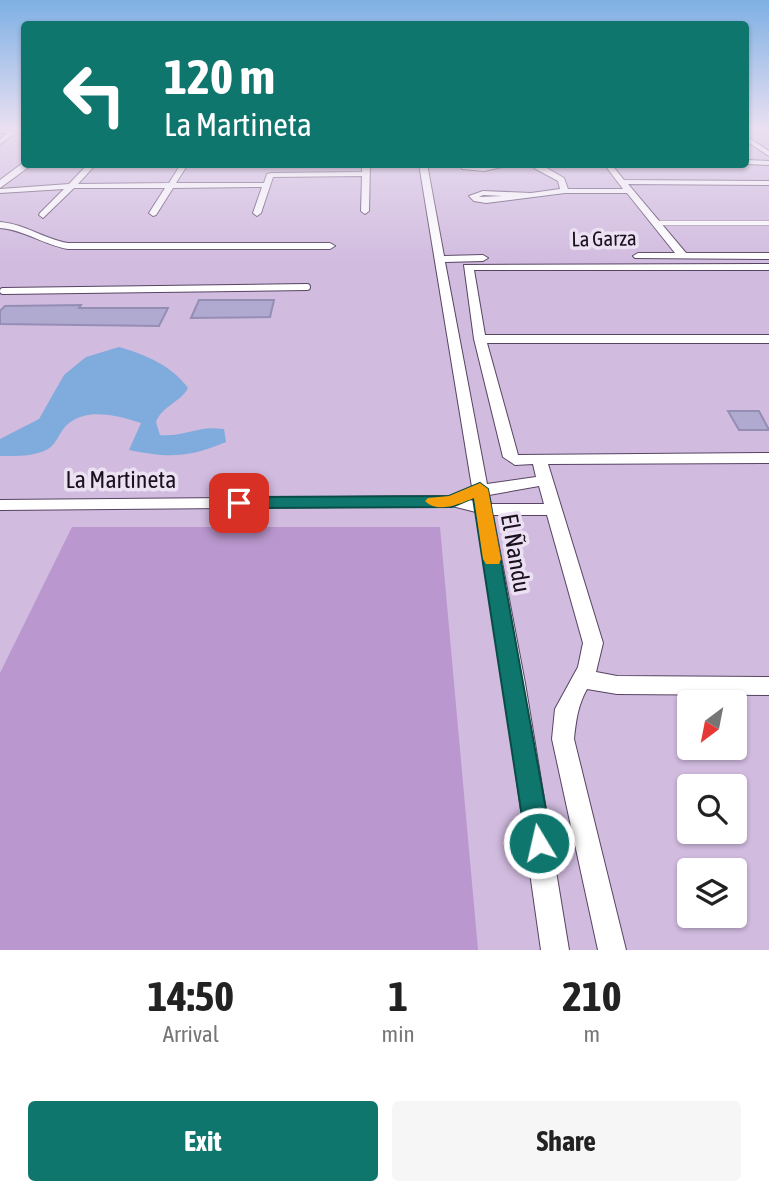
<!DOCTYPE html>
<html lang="en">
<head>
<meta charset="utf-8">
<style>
  :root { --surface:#fff; --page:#f6f6f6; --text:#222; --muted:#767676; --accent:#0f766e }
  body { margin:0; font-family:"Asap Condensed",sans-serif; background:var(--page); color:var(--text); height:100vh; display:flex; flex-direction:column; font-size:26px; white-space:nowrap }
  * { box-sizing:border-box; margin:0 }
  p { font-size:23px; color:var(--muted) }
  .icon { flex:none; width:38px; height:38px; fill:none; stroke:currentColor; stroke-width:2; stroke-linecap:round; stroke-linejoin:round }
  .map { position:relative; height:950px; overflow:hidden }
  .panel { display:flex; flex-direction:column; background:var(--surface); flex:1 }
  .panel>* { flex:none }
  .top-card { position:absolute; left:21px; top:21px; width:728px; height:147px; border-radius:7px; box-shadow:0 2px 5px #0004; background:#0f766e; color:#fff; overflow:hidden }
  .needle { width:46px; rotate:212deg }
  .controls { position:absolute; left:677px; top:690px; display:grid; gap:14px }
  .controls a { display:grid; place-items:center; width:70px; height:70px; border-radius:7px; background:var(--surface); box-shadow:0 2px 5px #0004; font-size:35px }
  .pin { position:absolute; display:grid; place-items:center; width:60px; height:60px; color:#fff; margin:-30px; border-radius:14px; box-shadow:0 4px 10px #0006 }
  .me { position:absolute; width:77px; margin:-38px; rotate:351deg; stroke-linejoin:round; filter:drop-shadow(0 0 5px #0008) }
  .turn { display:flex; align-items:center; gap:24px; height:147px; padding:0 28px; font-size:32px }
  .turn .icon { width:91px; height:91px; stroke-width:2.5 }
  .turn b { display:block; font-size:49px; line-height:60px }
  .eta { display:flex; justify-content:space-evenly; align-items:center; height:119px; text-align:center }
  .eta b { font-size:42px; font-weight:700; line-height:49px }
  .cta { display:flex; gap:14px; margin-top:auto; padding:14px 28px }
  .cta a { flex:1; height:80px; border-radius:7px; background:var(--accent); color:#fff; font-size:28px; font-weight:700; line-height:80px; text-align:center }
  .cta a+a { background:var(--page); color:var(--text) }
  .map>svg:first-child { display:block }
  .green { fill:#ba97ce }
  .water { fill:#80abdd }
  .building { fill:#b0a9d0; stroke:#958eb4; stroke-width:2 }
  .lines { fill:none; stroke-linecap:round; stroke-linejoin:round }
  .lane-far1-casing { stroke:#574462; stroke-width:5 }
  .lane-casing { stroke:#574462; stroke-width:8 }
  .street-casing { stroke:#574462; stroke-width:2 }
  .secondary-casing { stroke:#574462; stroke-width:2 }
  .lane-far1 { stroke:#fff; stroke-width:4.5 }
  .lane { stroke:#fff; stroke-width:6 }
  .street { fill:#fff; fill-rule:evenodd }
  .secondary { fill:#fff; fill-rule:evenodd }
  .route { fill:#0f766e; stroke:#0a4d48; stroke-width:2 }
  .slow { fill:#f59e0b }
  .labels { text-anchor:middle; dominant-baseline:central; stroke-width:7; stroke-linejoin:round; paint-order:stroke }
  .far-street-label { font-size:21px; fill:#19111e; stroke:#ece0f3 }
  .street-label { font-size:24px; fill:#19111e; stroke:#ece0f3 }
</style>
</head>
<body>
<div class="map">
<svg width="769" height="950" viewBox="0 0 769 950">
  <rect width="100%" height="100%" fill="#d1bbdf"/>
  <!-- green -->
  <polygon class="green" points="72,527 440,527 478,950 0,950 0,673"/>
  <!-- water -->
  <path class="water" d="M119 347C146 355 171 365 188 388 180 403 163 405 156 422L160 435C185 437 199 425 224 429L226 442C188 458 168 458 129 450L141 423C120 416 87 407 68 424 60 430 57 444 48 449 33 457 16 456 0 456V439L39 419 64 375 86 357Z"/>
  <!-- building -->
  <g class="building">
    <polygon points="199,300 274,300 270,317 191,318"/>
    <polygon points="81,305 79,308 168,308 159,326 0,324 0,311 5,306"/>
    <polygon points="728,411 759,411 769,430 739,430"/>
  </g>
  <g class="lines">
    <!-- lane-far1 casing -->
    <g class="lane-far1-casing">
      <polyline id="lane-far1" points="656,223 769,223"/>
    </g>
    <!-- lane casing -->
    <g class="lane-casing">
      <polyline id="lane" points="3,291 307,287"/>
    </g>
    <!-- street casing -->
    <g class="street-casing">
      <g id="street">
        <polygon points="0,130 17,132 0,144 0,139 8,133 0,133"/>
        <polygon points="746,136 769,151 769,156 746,141"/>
        <polygon points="746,160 769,161 769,165 746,164"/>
        <polygon points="88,164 96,164 78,184 169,183 181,164 188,164 176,183 264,183 267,174 271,173 362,172 362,164 370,164 369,211 365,214 361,211 362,176 273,177 261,213 257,216 253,213 262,187 173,188 156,215 153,216 149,213 165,188 74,188 43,218 39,215 40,213 64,189 0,193 0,189 69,184"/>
        <path d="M419 164H427L444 256 483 255 488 258 483 261 445 262 487 484 536 477 533 464 515 465 503 457 474 339 464 265 769 264V270H474L485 335H769V343H487L518 455 769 453V463L548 464 603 643 596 672 617 676 769 677V695L617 694 587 689C578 705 576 720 574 739L626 950H598L552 739 555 709 578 667 583 643 547 515H493L525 683 569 950H541L503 683 476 512 452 506 0 510V500L452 496 474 501 473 497 465 492 472 487ZM539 486 544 504H491L489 495Z"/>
        <polygon points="460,164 484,167 511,165 484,171 462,169"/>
        <path d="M534 164H557L545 167 564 178 568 189H623L604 164H611L624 180 769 181V185L628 184 686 253H769V259L635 258 633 256 638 253H675L627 193H565L486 203 474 201 469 196 483 191 531 193 560 189 558 181 534 168ZM483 195 503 196 479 197Z"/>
        <path d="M0 222C25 224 44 239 68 243H330L335 246 330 249H68C44 245 25 230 0 228Z"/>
      </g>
    </g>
    <!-- secondary casing -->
    <g class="secondary-casing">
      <polygon id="secondary" points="24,162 24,164 33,164 0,188 0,180"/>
    </g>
    <!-- lane-far1 -->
    <use href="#lane-far1" class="lane-far1"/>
    <!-- lane -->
    <use href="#lane" class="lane"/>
    <!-- street -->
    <use href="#street" class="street"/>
    <!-- secondary -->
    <use href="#secondary" class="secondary"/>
  </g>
  <!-- sky -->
  <linearGradient id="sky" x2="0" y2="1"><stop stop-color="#7eb0e4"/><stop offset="0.49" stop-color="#eae0f1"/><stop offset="1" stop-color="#eae0f1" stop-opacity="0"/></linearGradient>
  <rect width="769" height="263" fill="url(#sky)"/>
  <!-- route -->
  <polygon class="route" points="480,483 488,489 552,843 548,852 539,856 529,852 526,843 473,498 452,507 239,508 231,503 239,497 449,496"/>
  <!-- slow -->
  <path class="slow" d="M480 483 488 489 501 559 499 564H486L483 559 474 498C459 504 438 514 425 501L428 498 449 496Z"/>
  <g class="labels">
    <!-- far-street labels -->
    <g class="far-street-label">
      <text transform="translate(604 238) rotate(-1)">La Garza</text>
    </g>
    <!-- street labels -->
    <g class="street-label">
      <text x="121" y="479">La Martineta</text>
      <text transform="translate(516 553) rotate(80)">El Ñandu</text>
    </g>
  </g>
</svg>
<div class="controls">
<a><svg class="needle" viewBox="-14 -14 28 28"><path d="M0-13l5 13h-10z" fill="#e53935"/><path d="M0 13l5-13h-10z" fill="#767676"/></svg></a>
<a><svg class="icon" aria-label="search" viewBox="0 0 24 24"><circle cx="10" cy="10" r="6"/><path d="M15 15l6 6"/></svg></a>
<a><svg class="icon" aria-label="layers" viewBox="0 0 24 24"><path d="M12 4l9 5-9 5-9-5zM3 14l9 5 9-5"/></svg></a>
</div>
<div class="pin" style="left:239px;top:503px;background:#d93025"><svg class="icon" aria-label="arrive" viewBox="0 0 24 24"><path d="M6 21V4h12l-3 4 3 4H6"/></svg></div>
<svg class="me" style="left:539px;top:843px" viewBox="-20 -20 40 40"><circle r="17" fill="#0f766e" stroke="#fff" stroke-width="3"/><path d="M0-11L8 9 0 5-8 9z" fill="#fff"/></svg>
<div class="top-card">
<div class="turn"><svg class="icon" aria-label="left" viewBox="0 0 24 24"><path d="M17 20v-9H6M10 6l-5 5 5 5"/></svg><div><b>120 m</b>La Martineta</div></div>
</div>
</div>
<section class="panel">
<div class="eta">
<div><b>14:50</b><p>Arrival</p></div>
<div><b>1</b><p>min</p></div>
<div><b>210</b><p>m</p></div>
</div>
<div class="cta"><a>Exit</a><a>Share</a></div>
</section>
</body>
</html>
